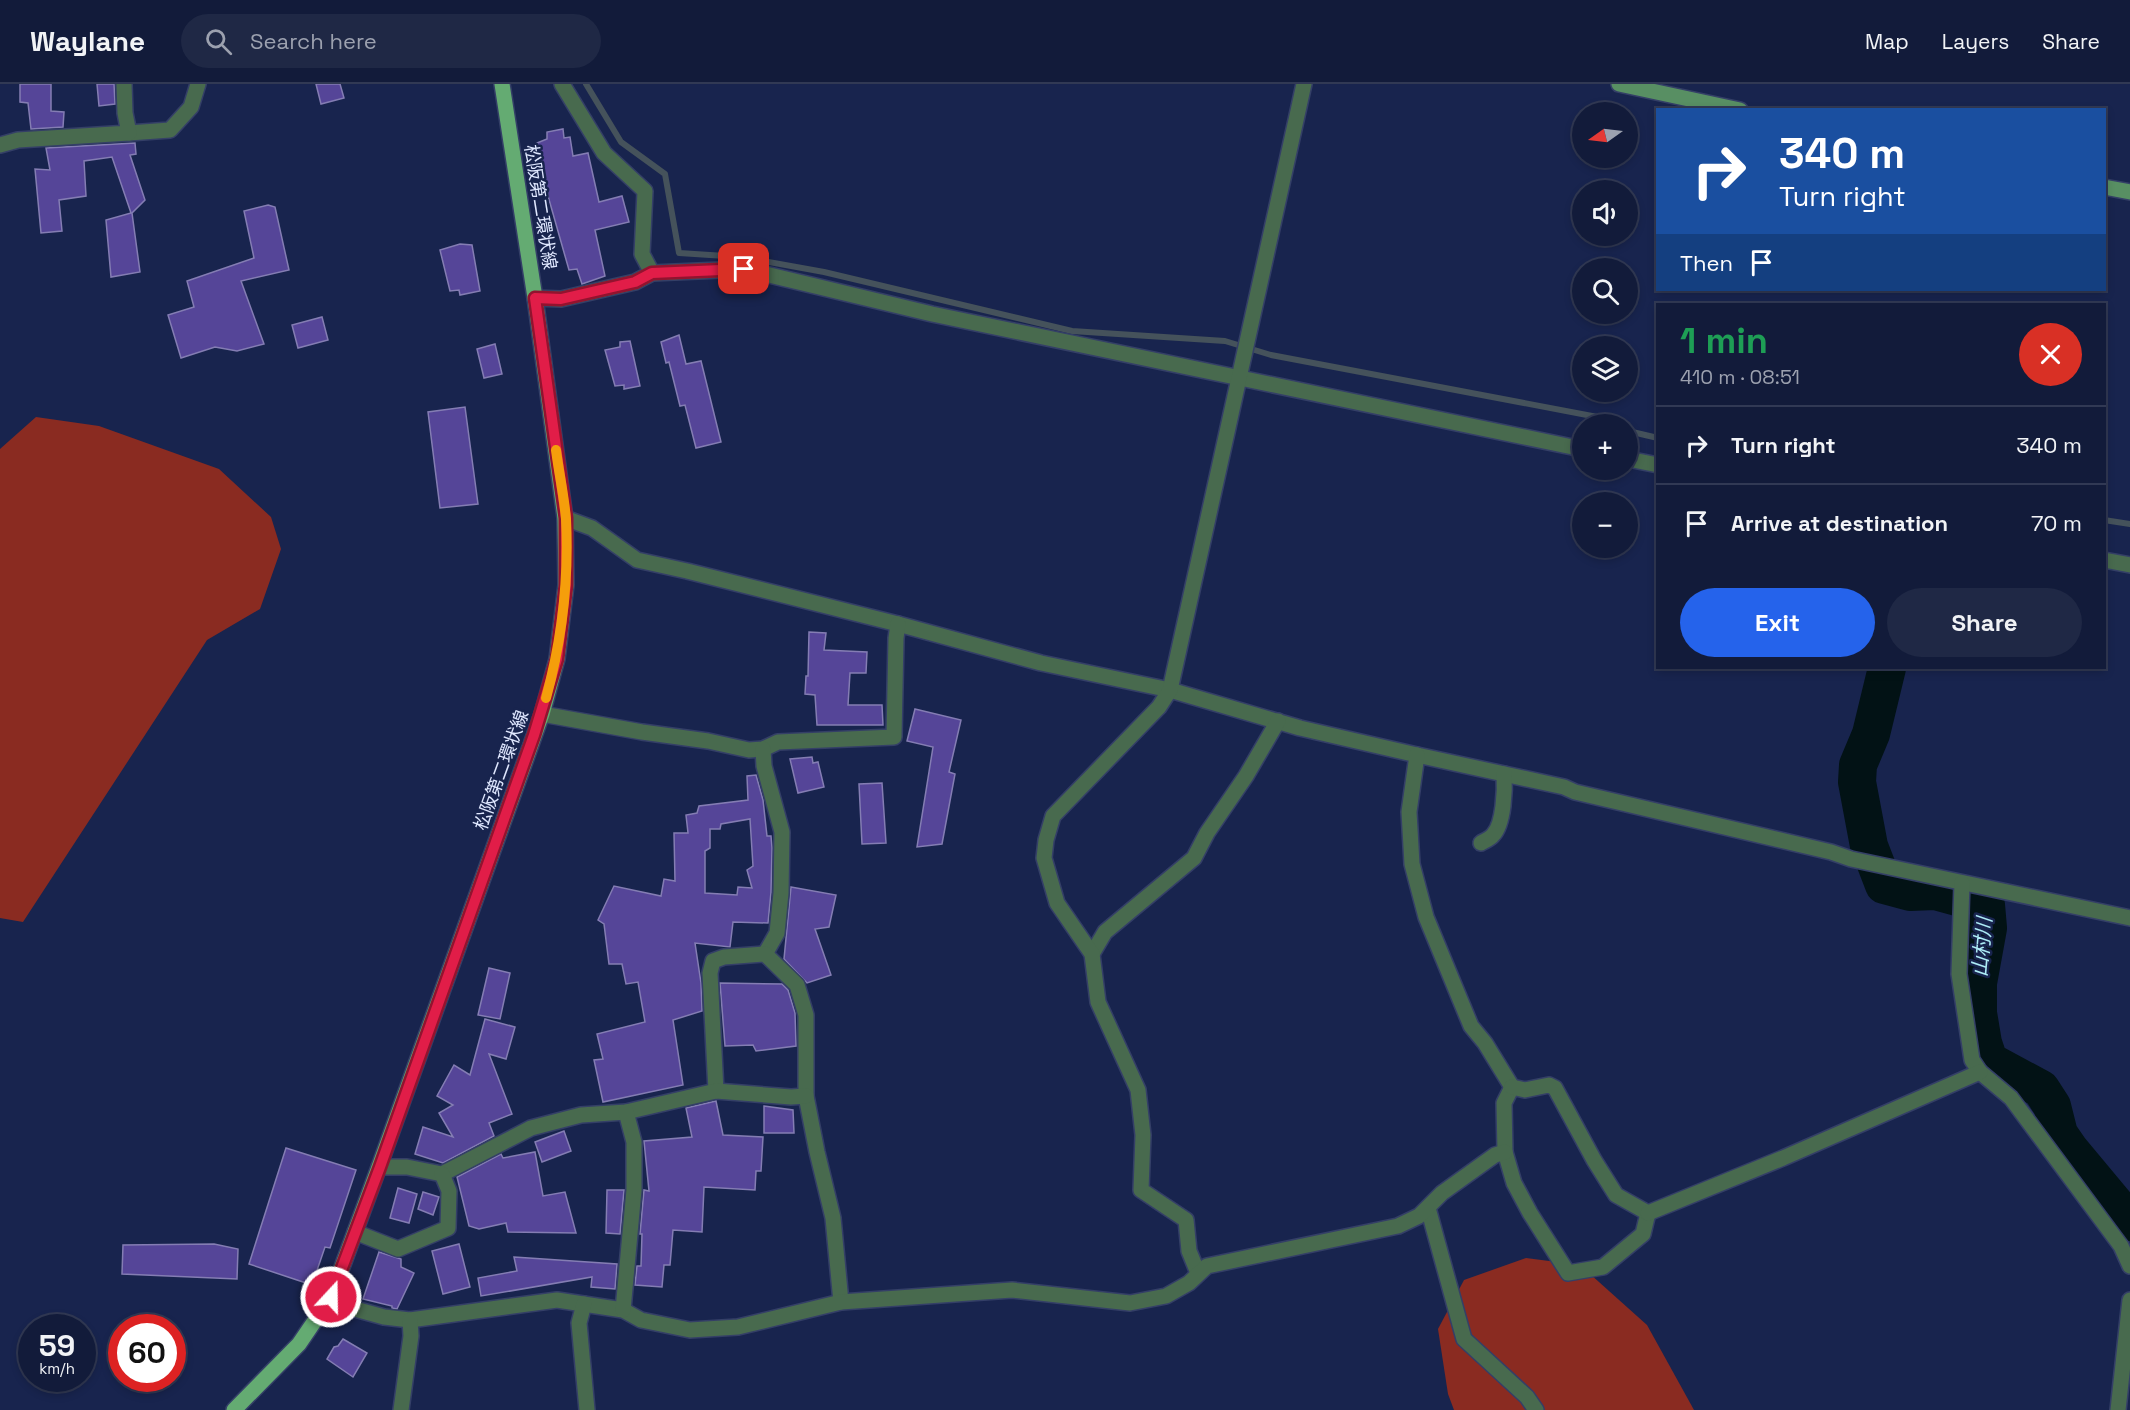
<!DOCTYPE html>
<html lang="en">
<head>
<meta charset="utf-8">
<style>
  :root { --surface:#121b3a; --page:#1f2845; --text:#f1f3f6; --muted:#9ca1af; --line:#313954; --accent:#2563eb }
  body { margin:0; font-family:"Space Grotesk","Noto Sans JP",sans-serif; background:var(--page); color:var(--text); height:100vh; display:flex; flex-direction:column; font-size:22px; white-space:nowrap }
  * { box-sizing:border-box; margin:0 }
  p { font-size:20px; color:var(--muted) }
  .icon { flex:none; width:33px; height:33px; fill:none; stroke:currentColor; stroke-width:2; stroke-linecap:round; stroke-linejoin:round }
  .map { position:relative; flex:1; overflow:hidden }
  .details { position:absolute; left:1656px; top:219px; width:450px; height:366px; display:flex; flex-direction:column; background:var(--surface); border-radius:0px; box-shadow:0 3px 9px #0003,0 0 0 2px var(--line) }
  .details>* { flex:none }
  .top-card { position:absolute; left:1656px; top:24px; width:450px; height:183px; border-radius:0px; box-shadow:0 3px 9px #0003,0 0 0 2px var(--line); background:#1a4fa0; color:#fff; overflow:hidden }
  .needle { width:39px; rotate:256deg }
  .tools { position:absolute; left:1572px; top:18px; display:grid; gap:12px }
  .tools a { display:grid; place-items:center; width:66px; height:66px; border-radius:50%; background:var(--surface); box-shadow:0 3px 9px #0003,0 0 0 2px var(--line); font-size:30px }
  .speed { position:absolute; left:18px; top:1230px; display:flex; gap:12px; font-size:30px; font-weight:700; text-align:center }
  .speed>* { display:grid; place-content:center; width:78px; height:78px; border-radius:50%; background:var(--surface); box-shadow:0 3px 9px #0003,0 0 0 2px var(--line); line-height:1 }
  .speed small { font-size:15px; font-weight:400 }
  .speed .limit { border:9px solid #d22; background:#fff; color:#111 }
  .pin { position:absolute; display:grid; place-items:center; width:51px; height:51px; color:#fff; margin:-26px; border-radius:12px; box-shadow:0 3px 9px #0006 }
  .me { position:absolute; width:66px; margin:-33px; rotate:21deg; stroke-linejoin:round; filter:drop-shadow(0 0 4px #0008) }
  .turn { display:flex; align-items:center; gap:21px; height:126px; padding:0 24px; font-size:27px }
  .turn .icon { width:78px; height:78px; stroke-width:2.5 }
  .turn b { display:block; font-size:42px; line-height:51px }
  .then { display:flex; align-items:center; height:57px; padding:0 24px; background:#0003; gap:12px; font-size:22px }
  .round { display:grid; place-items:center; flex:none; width:63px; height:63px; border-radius:32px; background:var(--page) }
  .headline { display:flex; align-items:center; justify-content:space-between; height:102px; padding:0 24px }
  h1 { font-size:36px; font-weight:800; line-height:45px; color:#1e9e55 }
  .button { display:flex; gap:12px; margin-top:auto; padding:12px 24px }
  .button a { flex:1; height:69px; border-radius:36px; background:var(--accent); color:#fff; font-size:24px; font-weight:800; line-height:69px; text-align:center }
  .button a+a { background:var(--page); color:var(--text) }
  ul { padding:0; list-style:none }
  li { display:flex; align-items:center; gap:18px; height:78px; padding:0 24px; border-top:2px solid var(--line) }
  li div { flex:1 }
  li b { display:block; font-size:22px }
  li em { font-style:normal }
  header { display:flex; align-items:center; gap:36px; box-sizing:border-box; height:84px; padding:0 30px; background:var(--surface); border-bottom:2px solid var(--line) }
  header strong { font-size:28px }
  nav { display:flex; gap:33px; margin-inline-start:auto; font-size:21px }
  .search { width:420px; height:54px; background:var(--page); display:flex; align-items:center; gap:15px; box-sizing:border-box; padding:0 21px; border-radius:33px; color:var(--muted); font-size:22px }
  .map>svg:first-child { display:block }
  .forest { fill:#8a2b21 }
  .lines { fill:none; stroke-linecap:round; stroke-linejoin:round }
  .stream { stroke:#45525b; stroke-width:6 }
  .river { stroke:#021215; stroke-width:38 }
  .building { fill:#554598; stroke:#847db3; stroke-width:1.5; fill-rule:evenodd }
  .street-casing { stroke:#343f67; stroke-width:18 }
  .secondary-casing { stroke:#343f67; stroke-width:18 }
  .primary-casing { stroke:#343f67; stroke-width:18 }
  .street { stroke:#486a4e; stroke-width:15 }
  .secondary { stroke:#588f63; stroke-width:15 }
  .primary { stroke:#64ab72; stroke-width:15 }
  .route-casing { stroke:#92132f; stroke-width:15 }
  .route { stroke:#e11d48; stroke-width:10 }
  .slow { stroke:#f59e0b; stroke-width:10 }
  .labels { text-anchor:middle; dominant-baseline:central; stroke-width:5; stroke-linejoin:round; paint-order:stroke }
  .street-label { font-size:18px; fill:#e0e8ff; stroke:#18244e }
  .water-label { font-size:20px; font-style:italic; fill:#adecf6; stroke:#18244e }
</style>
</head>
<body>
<header>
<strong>Waylane</strong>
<div class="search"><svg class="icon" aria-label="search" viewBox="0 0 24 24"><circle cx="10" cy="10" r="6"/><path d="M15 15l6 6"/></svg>Search here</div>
<nav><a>Map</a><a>Layers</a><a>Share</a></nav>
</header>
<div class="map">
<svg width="2130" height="1326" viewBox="0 0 2130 1326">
  <rect width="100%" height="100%" fill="#18244e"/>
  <!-- forest -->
  <g class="forest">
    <polygon points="36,333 99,342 219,385 271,433 281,465 260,525 207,556 23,838 0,834 0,365"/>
    <polygon points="1526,1174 1580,1181 1647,1241 1694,1326 1454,1326 1448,1310 1438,1245 1464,1196"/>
  </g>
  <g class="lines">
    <!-- stream -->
    <g class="stream">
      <polyline points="586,0 621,58 665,90 679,169 741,173 824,188 1072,247 1225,257 1271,271 1608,335 1615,340"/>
      <polyline points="1628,347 1658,354"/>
      <polyline points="2104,436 2130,440"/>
    </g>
    <!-- river -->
    <polyline class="river" points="1887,584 1871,650 1858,681 1857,698 1869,762 1884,801 1910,808 1935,807 1986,821 1988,844 1978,899 1978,929 1983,959 1989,977 2041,1005 2052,1022 2059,1050 2070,1066 2130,1138"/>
  </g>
  <!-- building -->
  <g class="building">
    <polygon points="20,0 51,0 51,27 64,28 63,43 31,45 28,19 20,18"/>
    <polygon points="97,0 114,0 115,20 99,22"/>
    <polygon points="316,0 340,0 344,14 321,20"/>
    <polygon points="563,45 564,54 570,53 573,72 588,69 599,118 622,112 629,138 595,146 605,192 582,200 577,185 569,186 548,112 537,59 547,55 547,48"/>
    <polygon points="135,59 136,70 130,71 145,116 132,129 140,188 111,193 106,136 131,129 112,73 84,77 86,112 59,116 62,147 41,149 35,85 50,86 46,64"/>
    <polygon points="268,121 275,123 289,186 241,197 264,260 237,267 215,263 181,274 168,231 194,223 187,197 254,174 244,127"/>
    <polygon points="460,160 472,161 480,207 460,211 459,206 450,207 440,166"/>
    <polygon points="322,233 328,256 298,264 292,241"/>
    <polygon points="679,251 686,280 701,277 721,358 696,364 685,321 680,322 669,278 666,279 661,258"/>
    <polygon points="630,257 640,302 624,305 624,301 615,302 605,266 620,263 620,258"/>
    <polygon points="495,260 502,290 484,294 477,265"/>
    <polygon points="465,323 478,420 440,424 428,328"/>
    <polygon points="809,548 826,549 824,566 867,568 866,589 850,589 848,621 882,621 883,641 817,641 815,611 805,610 806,592 808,592"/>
    <polygon points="915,625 961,636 949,688 955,690 942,760 917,763 933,663 907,657"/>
    <polygon points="812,673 813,679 818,678 824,703 798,709 790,675"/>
    <path d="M756 691 763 716 767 752H771L772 764 771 808 768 839 733 838 730 863 695 859 701 899 702 927 673 936 683 1001 603 1018 594 976 603 975 597 950 645 938 638 898 626 900 622 880H609L604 840 598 836 614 802 661 812 664 795 675 797 674 749H688L686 731 697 729 699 722 748 716 747 692ZM750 735 753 782 747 786 752 804 738 803 737 811 705 809V767L710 764V745H720L721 740Z"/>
    <polygon points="882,699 886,759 862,760 859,700"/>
    <polygon points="791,803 836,811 829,843 815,845 831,891 807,899 784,875"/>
    <polygon points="489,884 510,889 500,935 478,931"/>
    <polygon points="720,899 782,900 788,906 795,929 796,962 756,967 753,961 725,962"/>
    <polygon points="485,935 515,943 506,975 489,970 512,1030 489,1039 494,1052 443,1079 415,1070 423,1043 453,1053 439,1029 453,1021 437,1012 454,981 470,991"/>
    <polygon points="716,1017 723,1051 763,1053 761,1087 756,1087 755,1106 704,1103 702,1148 673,1146 670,1181 664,1181 662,1203 635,1201 637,1182 641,1182 642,1150 640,1150 644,1106 649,1107 644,1057 692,1053 686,1024"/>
    <polygon points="764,1022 793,1026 794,1049 764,1049"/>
    <polygon points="564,1047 571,1067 542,1078 535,1058"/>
    <polygon points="286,1064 356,1086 330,1164 325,1163 312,1201 249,1180"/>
    <polygon points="535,1068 543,1112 565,1108 576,1149 508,1148 506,1139 479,1145 469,1142 457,1093 501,1070 503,1074"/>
    <polygon points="398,1104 417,1110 409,1139 390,1134"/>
    <polygon points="607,1106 624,1106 620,1150 606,1149"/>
    <polygon points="423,1108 439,1113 433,1131 418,1125"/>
    <polygon points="214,1160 238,1165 237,1195 122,1190 123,1161"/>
    <polygon points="459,1160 470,1203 443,1210 432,1167"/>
    <polygon points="379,1168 401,1175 401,1183 414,1189 397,1225 392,1224 392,1222 363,1215"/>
    <polygon points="514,1173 617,1180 615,1205 591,1203 592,1193 481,1212 478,1194 517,1187"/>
    <polygon points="343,1255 367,1269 353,1293 327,1275 334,1263 338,1262"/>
  </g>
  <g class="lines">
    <!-- street casing -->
    <g class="street-casing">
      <g id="street">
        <polyline points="562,0 604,69 645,107 642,170 652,189"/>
        <polyline points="129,49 170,46 191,23 198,0"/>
        <polyline points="0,61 18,56 129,49 125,29 124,0"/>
        <polyline points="535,214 561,215 635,198 652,189 744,185 932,230 1582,365"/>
        <polyline points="1628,375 1658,381"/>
        <polyline points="565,434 592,444 637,476 687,487 898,540 1041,579 1170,606 1300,644 1417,671 1564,703 1575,708 1831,768 1851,775 2130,834"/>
        <polyline points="2104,476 2130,481"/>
        <polyline points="542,630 642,648 708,657 749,666 763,665 778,658 894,653 896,554 898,540"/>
        <polyline points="763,665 764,682 782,748 781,809 777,849 765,870"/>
        <polyline points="1417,671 1409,728 1412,780 1426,833 1471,942 1485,959 1512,1003"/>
        <path d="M1481 759C1484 757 1490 755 1493 751 1504 740 1505 705 1504 690"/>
        <polyline points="1962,799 1959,890 1972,976 1980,988 2011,1014 2121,1162 2130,1182"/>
        <polyline points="1092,870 1105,848 1194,774 1207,749 1246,692 1278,637"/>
        <polyline points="1512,1003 1504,1019 1505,1068 1514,1099 1530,1129 1568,1189 1603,1183 1643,1150 1648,1129"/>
        <polyline points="1512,1003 1525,1006 1549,1001 1555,1004 1594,1076 1616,1111 1648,1129"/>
        <polyline points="716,1007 710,889 713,877 724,873 765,870 797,901 806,931 806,1012 817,1068 833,1134 841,1218"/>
        <polyline points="379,1083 407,1083 442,1090 531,1044 581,1031 626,1028 716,1007 791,1013 806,1012"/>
        <polyline points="1428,1124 1464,1255 1527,1313 1536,1326"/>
        <polyline points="1648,1129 1783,1074 1980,988"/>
        <polyline points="355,1148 398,1165 448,1144 449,1107 442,1090"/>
        <polyline points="1198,1189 1189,1167 1186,1136 1141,1106 1143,1051 1138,1006 1098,918 1092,870 1057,819 1044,774 1046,756 1053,732 1159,623 1170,606 1304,0"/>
        <polyline points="331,1213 355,1225 384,1233 410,1236 557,1216 623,1226 641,1236 690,1246 738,1243 841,1218 1012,1206 1130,1219 1166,1212 1189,1199 1207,1182 1398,1142 1419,1132 1442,1109 1495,1071 1505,1068"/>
        <polyline points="584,1220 579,1239 587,1326"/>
        <polyline points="623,1226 634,1106 634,1058 626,1028"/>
        <polyline points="401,1326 411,1252 410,1236"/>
        <polyline points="2118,1326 2130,1216"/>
      </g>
    </g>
    <!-- secondary casing -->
    <g class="secondary-casing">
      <g id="secondary">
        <polyline points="1619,0 1740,26"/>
        <polyline points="2104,103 2130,108"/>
      </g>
    </g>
    <!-- primary casing -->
    <g class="primary-casing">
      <polyline id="primary" points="234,1326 299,1260 331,1213 379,1083 542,630 557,575 566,501 565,434 535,214 502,0"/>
    </g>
    <!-- street -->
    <use href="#street" class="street"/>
    <!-- secondary -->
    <use href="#secondary" class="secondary"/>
    <!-- primary -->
    <use href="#primary" class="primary"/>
  </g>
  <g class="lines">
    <!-- route casing -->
    <g class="route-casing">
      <polyline id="route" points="331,1213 380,1083 534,651 557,575 566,501 566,434 535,214 561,215 635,198 652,189 744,185"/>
    </g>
    <!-- route -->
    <use href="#route" class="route"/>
    <!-- slow -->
    <path class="slow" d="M546 614C562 556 569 496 566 435 564 412 559 389 556 366"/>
  </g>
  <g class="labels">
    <!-- street labels -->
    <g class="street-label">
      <text transform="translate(541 123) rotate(81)">松阪第二環状線</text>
      <text transform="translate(501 686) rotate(-70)">松阪第二環状線</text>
    </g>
    <!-- water labels -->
    <g class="water-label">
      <text transform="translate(1982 863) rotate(-85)">山村川</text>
    </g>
  </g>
</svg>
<div class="tools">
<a><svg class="needle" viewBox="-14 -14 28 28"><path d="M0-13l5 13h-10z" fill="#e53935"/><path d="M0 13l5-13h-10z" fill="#9ca1af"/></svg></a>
<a><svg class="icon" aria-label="sound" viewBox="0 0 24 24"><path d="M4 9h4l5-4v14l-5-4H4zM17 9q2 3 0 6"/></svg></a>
<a><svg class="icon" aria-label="search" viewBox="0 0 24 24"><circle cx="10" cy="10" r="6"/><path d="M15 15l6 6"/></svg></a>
<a><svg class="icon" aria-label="layers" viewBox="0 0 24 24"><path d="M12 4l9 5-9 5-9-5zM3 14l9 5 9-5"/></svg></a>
<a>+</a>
<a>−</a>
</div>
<div class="speed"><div>59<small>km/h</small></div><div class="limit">60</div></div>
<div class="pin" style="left:744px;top:185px;background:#d93025"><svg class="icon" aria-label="arrive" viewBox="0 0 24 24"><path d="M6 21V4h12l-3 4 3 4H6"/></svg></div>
<svg class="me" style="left:331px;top:1213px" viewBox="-20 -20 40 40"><circle r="17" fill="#e11d48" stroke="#fff" stroke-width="3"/><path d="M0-11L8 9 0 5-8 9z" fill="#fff"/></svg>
<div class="top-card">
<div class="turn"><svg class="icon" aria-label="right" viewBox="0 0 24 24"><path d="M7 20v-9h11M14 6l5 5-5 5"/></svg><div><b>340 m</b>Turn right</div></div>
<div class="then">Then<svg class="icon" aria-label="arrive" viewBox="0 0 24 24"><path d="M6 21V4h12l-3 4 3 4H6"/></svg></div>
</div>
<section class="details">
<div class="headline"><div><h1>1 min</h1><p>410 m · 08:51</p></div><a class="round" style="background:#d93025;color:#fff"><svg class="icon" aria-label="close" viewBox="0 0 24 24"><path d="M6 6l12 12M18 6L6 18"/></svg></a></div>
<ul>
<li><svg class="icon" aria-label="right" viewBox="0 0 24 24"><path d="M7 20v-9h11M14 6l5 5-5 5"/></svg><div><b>Turn right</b></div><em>340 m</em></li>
<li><svg class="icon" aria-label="arrive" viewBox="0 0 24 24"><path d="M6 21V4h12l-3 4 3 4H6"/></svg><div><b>Arrive at destination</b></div><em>70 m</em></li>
</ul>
<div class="button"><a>Exit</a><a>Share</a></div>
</section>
</div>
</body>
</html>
